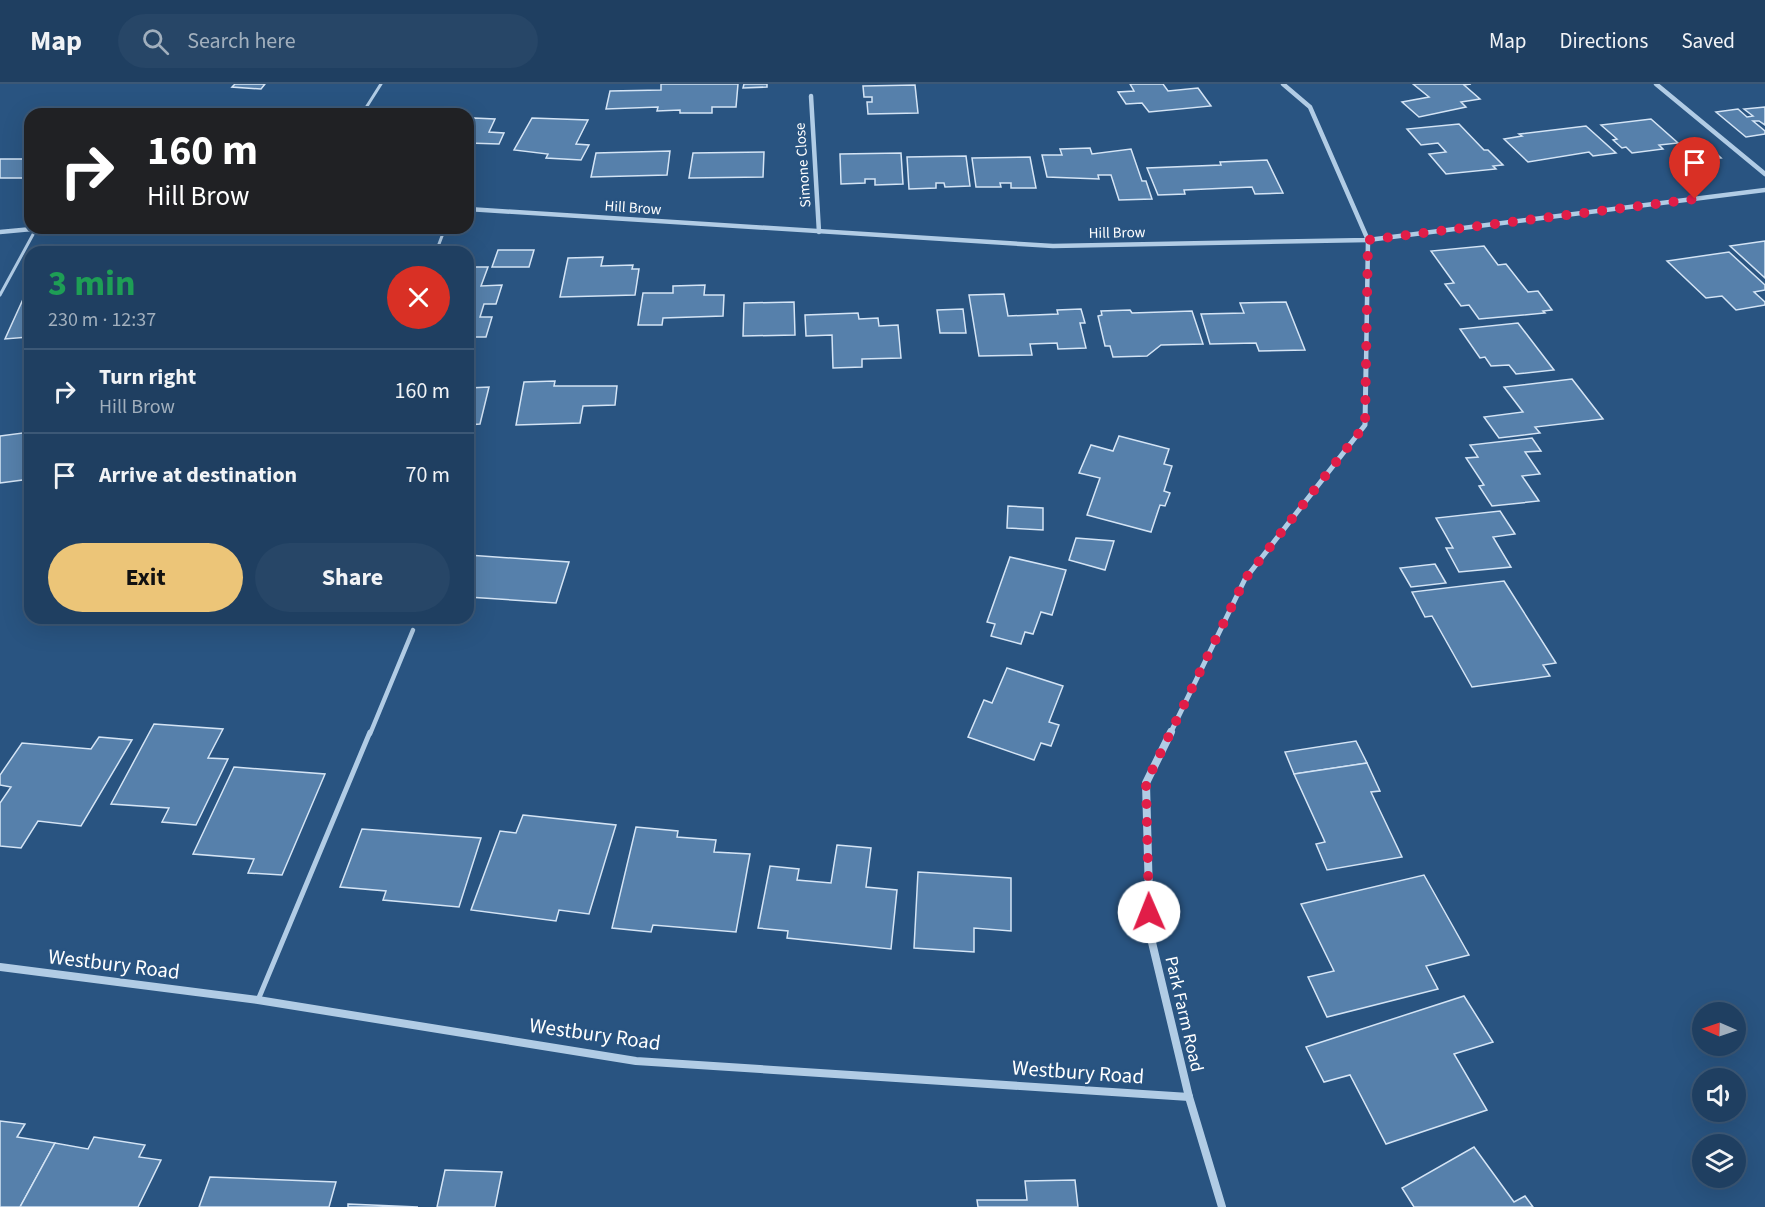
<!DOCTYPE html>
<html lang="en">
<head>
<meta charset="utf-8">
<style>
  :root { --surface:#1f3f61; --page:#274667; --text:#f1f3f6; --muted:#a1afbd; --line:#3c5876; --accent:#ecc578 }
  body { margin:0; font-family:"Source Sans 3",sans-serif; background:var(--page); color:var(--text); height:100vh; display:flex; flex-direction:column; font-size:22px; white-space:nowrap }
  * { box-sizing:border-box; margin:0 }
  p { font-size:20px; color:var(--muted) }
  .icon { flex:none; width:33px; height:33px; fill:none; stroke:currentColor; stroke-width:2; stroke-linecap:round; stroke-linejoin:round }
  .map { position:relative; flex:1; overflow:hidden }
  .panel { position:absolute; left:24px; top:162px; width:450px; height:378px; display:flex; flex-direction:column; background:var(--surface); border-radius:18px; box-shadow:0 6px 24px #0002,0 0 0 2px var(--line) }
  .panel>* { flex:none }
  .hud { position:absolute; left:24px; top:24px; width:450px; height:126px; border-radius:18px; box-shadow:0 6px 24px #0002,0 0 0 2px var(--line); background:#202124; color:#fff; overflow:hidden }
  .needle { width:39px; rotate:272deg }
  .buttons { position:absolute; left:1692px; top:918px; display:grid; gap:12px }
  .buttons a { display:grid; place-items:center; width:54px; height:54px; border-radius:50%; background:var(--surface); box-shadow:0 6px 24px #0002,0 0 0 2px var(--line); font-size:30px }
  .pin { position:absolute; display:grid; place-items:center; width:51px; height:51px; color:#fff; margin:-62px -26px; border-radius:50% 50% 50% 0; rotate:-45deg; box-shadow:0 0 6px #0007 }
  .pin .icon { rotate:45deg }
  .me { position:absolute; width:66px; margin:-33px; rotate:359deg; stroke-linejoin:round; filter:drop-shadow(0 0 4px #0008) }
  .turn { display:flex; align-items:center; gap:21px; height:126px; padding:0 24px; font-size:27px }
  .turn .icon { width:78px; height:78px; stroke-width:2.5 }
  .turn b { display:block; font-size:42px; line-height:51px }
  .round { display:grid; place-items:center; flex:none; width:63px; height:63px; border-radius:32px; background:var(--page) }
  .head { display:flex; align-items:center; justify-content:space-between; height:102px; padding:0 24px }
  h1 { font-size:36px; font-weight:700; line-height:45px; color:#1e9e55 }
  .cta { display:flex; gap:12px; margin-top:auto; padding:12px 24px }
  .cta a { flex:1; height:69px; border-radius:36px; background:var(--accent); color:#111; font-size:24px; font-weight:700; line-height:69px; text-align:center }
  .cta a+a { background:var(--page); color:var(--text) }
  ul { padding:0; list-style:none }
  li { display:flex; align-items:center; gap:18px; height:84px; padding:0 24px; border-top:2px solid var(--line) }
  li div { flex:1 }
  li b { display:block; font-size:22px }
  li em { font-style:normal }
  header { display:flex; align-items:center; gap:36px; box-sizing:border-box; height:84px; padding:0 30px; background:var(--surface); border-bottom:2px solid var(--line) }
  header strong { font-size:28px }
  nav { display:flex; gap:33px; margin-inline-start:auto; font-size:21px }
  .search { width:420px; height:54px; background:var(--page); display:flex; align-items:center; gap:15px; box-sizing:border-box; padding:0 21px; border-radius:33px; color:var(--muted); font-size:22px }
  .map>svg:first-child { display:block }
  .building { fill:#5680ab; stroke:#d4e4f5; stroke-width:1.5 }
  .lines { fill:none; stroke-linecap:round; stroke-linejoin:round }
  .lane-far2 { stroke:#b1cce5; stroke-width:3 }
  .lane-far1 { stroke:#b1cce5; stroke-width:4.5 }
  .lane { stroke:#b1cce5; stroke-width:5 }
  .street-far2 { stroke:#b1cce5; stroke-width:4.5 }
  .street-far1 { stroke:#b1cce5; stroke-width:5 }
  .street { stroke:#b1cce5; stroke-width:8 }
  .route { stroke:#e11d48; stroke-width:10; stroke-dasharray:0 18 }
  .labels { text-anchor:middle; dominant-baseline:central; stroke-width:4.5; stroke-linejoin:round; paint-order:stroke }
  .far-street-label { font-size:15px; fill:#fff; stroke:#295481 }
  .street-label { font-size:18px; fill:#fff; stroke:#295481 }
  .near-street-label { font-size:21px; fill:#fff; stroke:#295481 }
</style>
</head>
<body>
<header>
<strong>Map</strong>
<div class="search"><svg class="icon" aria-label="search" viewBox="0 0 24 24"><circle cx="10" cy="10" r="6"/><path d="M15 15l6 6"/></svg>Search here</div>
<nav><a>Map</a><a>Directions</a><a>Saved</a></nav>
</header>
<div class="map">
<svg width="1765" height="1123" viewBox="0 0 1765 1123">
  <rect width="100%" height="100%" fill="#295481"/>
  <!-- building -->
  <g class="building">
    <polygon points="235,0 265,0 261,5 232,3"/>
    <polygon points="661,0 738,0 736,23 712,23 712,29 680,29 680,26 657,27 658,23 606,25 610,7 661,6"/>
    <polygon points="744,0 767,0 767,3 743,4"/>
    <polygon points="1130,0 1163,0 1168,7 1198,4 1211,22 1149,28 1142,19 1126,20 1118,8 1134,7"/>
    <polygon points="1413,0 1471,0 1464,1 1480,15 1461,18 1466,23 1419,33 1402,18 1429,13"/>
    <polygon points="915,1 918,29 868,30 867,18 872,18 872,13 864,13 863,2"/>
    <polygon points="1765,23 1765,41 1759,37 1753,37 1765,47 1765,50 1746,53 1716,28 1738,25 1747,33 1753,32 1744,25"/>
    <polygon points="474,34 495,35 489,48 504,49 499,60 468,59 468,42"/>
    <polygon points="532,34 588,36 576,60 589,61 581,76 546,74 548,70 514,66"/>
    <polygon points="1651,35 1678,59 1659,61 1663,65 1632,69 1626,63 1622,64 1613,56 1617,55 1601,41"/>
    <polygon points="1459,40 1484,66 1488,66 1503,81 1493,82 1496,85 1446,90 1429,70 1446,68 1438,59 1421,61 1407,45"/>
    <polygon points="1586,42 1616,69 1593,72 1589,68 1528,78 1504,55 1522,52 1519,50"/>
    <polygon points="1708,62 1721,74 1697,76 1684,65"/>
    <polygon points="1090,64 1092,70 1131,65 1142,97 1146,97 1152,115 1119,116 1111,91 1098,91 1099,95 1047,93 1042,71 1062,71 1060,65"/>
    <polygon points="670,67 667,91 591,93 596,69"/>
    <polygon points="764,68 763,93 689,94 693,69"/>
    <polygon points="901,69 903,100 875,101 875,95 865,95 865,99 841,100 840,70"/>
    <polygon points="966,72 970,102 945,103 944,99 936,99 936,104 909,105 907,73"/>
    <polygon points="1030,73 1036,104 1011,104 1011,99 1000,99 1001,103 976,103 972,74"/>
    <rect x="0" y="75" width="30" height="19"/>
    <polygon points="1267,76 1283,109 1255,110 1252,103 1184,106 1185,110 1158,111 1147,84 1221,81 1220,78"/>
    <polygon points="1765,157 1765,194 1730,162"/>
    <polygon points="1484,162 1498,181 1506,180 1528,208 1538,207 1552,226 1543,227 1545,229 1479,235 1469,221 1461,222 1445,200 1454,199 1431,167"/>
    <polygon points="498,166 534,166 529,183 492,183"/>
    <polygon points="1729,168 1765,201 1765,206 1754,208 1765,218 1765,221 1736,226 1722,212 1706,214 1667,177"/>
    <polygon points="603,173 601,182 633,181 632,185 639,185 635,211 560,213 568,174"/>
    <polygon points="468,183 488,183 481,202 502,201 496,220 484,220 480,233 492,233 486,253 468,253"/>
    <polygon points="705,201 704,211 724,211 723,232 663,234 662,241 638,241 643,209 673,209 673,202"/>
    <polygon points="29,202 28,253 5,255"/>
    <polygon points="1004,210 1008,232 1058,230 1057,226 1081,225 1085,239 1080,239 1086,264 1058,265 1057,259 1030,260 1032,271 979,272 969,211"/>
    <polygon points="794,218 795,251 743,252 744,219"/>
    <polygon points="1286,218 1305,266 1259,267 1256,259 1210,260 1201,230 1244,229 1240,219"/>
    <polygon points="963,225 966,249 940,249 937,226"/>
    <polygon points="1130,226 1132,229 1192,227 1203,260 1161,261 1147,272 1113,273 1110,262 1105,262 1098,232 1102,231 1101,227"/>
    <polygon points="858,229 859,235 878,234 879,242 898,241 901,274 862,275 862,283 833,284 832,251 806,252 805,231"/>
    <polygon points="1518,239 1554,286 1516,290 1509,281 1491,282 1485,273 1480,274 1460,245"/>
    <polygon points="1572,295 1603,335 1535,343 1540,349 1499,354 1484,333 1523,328 1504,303"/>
    <polygon points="555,297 554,302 617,302 615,321 583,322 580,339 516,341 524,298"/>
    <polygon points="489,303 480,340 468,341 468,304"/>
    <polygon points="30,348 30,395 0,399 0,352"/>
    <polygon points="1119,352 1169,365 1164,380 1172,382 1164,407 1170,409 1165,422 1160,421 1151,448 1087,431 1100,394 1079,389 1091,361 1113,367"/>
    <polygon points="1532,354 1541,367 1525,368 1540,390 1522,392 1539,417 1492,422 1479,402 1484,401 1466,374 1478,373 1470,361"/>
    <polygon points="1008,422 1043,424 1043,446 1007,444"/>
    <polygon points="1500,427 1515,450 1493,453 1511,483 1459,488 1446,464 1453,464 1436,434"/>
    <polygon points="1076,454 1114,457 1105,486 1069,476"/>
    <polygon points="468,471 569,478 556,519 468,513"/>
    <polygon points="1010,473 1066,486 1052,531 1041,528 1033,550 1025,548 1021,560 991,552 995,540 987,538"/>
    <polygon points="1435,480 1446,499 1411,503 1400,484"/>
    <polygon points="1504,497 1556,579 1543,581 1550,592 1472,603 1432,532 1425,533 1412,508"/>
    <polygon points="1007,584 1063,602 1049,638 1059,641 1051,662 1041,659 1034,676 968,653 984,616 992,619"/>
    <polygon points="154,640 223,645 208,674 228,675 196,741 162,738 169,724 111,720"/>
    <polygon points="99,653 132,656 81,742 38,737 21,764 0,762 0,719 11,703 0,701 0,691 22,659 91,665"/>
    <polygon points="1356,657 1367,679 1294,690 1285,668"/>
    <polygon points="1367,679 1380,707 1371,708 1402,773 1327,786 1316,760 1325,758 1294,690"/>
    <polygon points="234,683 325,690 282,791 248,789 254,775 193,770"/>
    <polygon points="523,731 616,741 589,830 559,826 556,837 471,826 500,747 516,749"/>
    <polygon points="636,743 678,747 677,753 716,756 714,768 750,770 736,848 653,841 651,848 612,844"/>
    <polygon points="362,745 481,754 459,823 383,816 386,807 340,803"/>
    <polygon points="837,761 871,764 866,803 897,806 891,865 787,854 788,847 758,844 770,782 799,785 797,796 831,799"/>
    <polygon points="918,788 1011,794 1011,847 974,844 974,868 914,864"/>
    <polygon points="1424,791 1469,871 1426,882 1438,905 1327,933 1308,893 1334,887 1301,820"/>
    <polygon points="1464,912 1493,958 1454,970 1487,1026 1386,1060 1350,991 1324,998 1306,963"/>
    <polygon points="0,1037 25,1040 17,1053 55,1059 20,1123 0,1123"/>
    <polygon points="94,1053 145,1061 139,1073 161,1076 138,1123 20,1123 55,1059 88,1065"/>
    <polygon points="1474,1063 1514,1118 1525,1112 1533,1123 1414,1123 1402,1104"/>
    <polygon points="445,1086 502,1088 495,1123 437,1123"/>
    <polygon points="210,1093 336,1098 329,1123 199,1123"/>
    <polygon points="1075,1096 1078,1123 978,1123 977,1116 1027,1116 1025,1097"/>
    <polygon points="348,1120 418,1123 348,1123"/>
  </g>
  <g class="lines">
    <!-- lane-far2 -->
    <g class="lane-far2">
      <polyline points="362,30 381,0"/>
      <polyline points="436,168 445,144"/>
      <polyline points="0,211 36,145"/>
    </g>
    <!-- lane-far1 -->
    <polyline class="lane-far1" points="370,650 413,546"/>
    <!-- lane -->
    <polyline class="lane" points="258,916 370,648"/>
    <!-- street-far2 -->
    <g class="street-far2">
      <polyline points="1283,0 1310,23 1368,156 1366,284"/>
      <polyline points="1656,0 1765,90"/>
      <polyline points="811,12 819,148"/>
      <polyline points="468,125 1053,162 1368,156 1765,106"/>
      <polyline points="0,148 43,144"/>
    </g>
    <!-- street-far1 -->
    <polyline class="street-far1" points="1170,650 1245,495 1365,341 1366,282"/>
    <!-- street -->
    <g class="street">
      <polyline points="1171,648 1146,699 1150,850 1189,1013 1222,1123"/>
      <polyline points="0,883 258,916 636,977 1189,1013"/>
    </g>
  </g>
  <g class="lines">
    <!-- route -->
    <polyline class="route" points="1149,828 1146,699 1245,495 1365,341 1368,156 1695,115"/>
  </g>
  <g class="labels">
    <!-- far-street labels -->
    <g class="far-street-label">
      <text transform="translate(803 81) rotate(-94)">Simone Close</text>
      <text transform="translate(633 124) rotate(4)">Hill Brow</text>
      <text transform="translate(1117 149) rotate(-1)">Hill Brow</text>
    </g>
    <!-- street labels -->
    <g class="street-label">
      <text transform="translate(1184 930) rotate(77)">Park Farm Road</text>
    </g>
    <!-- near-street labels -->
    <g class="near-street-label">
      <text transform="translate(114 880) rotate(7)">Westbury Road</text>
      <text transform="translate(595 950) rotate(8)">Westbury Road</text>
      <text transform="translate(1078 988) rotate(4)">Westbury Road</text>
    </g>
  </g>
</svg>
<div class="buttons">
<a><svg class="needle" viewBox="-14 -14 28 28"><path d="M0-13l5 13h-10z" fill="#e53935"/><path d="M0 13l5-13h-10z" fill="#a1afbd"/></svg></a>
<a><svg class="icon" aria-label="sound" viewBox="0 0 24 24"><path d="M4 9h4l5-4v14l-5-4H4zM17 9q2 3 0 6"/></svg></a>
<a><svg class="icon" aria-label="layers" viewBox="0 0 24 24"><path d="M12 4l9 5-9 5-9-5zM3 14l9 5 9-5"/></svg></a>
</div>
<div class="pin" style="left:1695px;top:115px;background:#d93025"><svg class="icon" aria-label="arrive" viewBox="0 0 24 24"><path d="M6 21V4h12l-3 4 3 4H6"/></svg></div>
<svg class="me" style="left:1149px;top:828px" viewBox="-20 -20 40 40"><circle r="19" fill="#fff"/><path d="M0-13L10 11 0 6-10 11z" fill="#e11d48"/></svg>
<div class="hud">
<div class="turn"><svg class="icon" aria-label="right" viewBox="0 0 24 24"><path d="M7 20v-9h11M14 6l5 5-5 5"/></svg><div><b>160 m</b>Hill Brow</div></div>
</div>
<section class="panel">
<div class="head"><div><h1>3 min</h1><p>230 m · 12:37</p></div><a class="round" style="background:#d93025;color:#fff"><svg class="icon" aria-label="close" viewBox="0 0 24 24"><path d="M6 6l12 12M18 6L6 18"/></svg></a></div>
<ul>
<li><svg class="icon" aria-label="right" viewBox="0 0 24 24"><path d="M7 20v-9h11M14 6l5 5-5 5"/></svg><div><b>Turn right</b><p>Hill Brow</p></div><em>160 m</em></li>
<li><svg class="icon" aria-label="arrive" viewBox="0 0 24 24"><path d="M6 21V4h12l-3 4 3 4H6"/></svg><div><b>Arrive at destination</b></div><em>70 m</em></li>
</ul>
<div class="cta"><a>Exit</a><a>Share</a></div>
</section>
</div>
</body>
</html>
